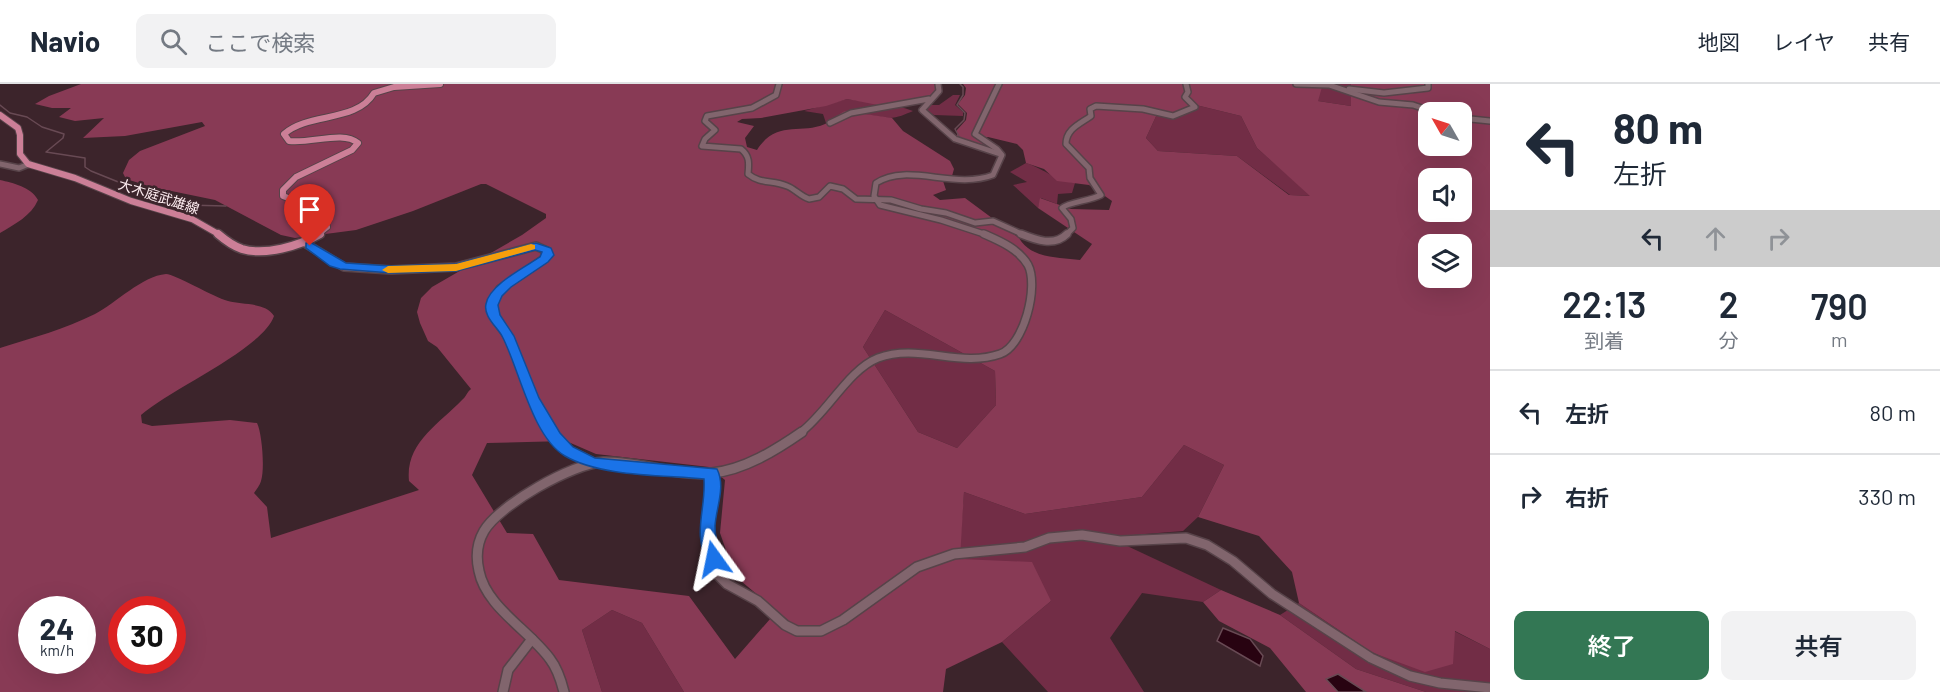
<!DOCTYPE html>
<html lang="ja">
<head>
<meta charset="utf-8">
<style>
  :root { --surface:#fff; --page:#f2f2f3; --text:#1f2937; --muted:#747a83; --line:#e0e1e3; --accent:#337754 }
  body { margin:0; font-family:Barlow,"Noto Sans JP",sans-serif; background:var(--page); color:var(--text); height:100vh; display:flex; flex-direction:column; font-size:22px; white-space:nowrap }
  * { box-sizing:border-box; margin:0 }
  p { font-size:20px; color:var(--muted) }
  .icon { flex:none; width:33px; height:33px; fill:none; stroke:currentColor; stroke-width:2; stroke-linecap:round; stroke-linejoin:round }
  .map { position:relative; flex:1; overflow:hidden }
  .side { display:flex; flex-direction:column; background:var(--surface); width:450px }
  .side>* { flex:none }
  .guide { background:#fff; color:var(--text); overflow:hidden }
  .needle { width:39px; rotate:309deg }
  .tools { position:absolute; left:1418px; top:18px; display:grid; gap:12px }
  .tools a { display:grid; place-items:center; width:54px; height:54px; border-radius:12px; background:var(--surface); box-shadow:0 6px 24px #0002; font-size:30px }
  .speed { position:absolute; left:18px; top:512px; display:flex; gap:12px; font-size:30px; font-weight:700; text-align:center }
  .speed>* { display:grid; place-content:center; width:78px; height:78px; border-radius:50%; background:var(--surface); box-shadow:0 6px 24px #0002; line-height:1 }
  .speed small { font-size:15px; font-weight:400 }
  .speed .limit { border:9px solid #d22; background:#fff; color:#111 }
  .pin { position:absolute; display:grid; place-items:center; width:51px; height:51px; color:#fff; margin:-62px -26px; border-radius:50% 50% 50% 0; rotate:-45deg; box-shadow:0 0 6px #0007 }
  .pin .icon { rotate:45deg }
  .me { position:absolute; width:66px; margin:-33px; rotate:348deg; stroke-linejoin:round; filter:drop-shadow(0 0 4px #0008) }
  .turn { display:flex; align-items:center; gap:21px; height:126px; padding:0 24px; font-size:27px }
  .turn .icon { width:78px; height:78px; stroke-width:2.5 }
  .turn b { display:block; font-size:42px; line-height:51px }
  .lanes { display:flex; align-items:center; height:57px; padding:0 24px; background:#0003; justify-content:center; gap:30px; direction:ltr }
  .lanes .off { opacity:.35 }
  .eta { display:flex; justify-content:space-evenly; align-items:center; height:102px; text-align:center }
  .eta b { font-size:36px; font-weight:600; line-height:42px }
  .action { display:flex; gap:12px; margin-top:auto; padding:12px 24px }
  .action a { flex:1; height:69px; border-radius:12px; background:var(--accent); color:#fff; font-size:24px; font-weight:600; line-height:69px; text-align:center }
  .action a+a { background:var(--page); color:var(--text) }
  ul { padding:0; list-style:none }
  li { display:flex; align-items:center; gap:18px; height:84px; padding:0 24px; border-top:2px solid var(--line) }
  li div { flex:1 }
  li b { display:block; font-size:22px }
  li em { font-style:normal }
  header { display:flex; align-items:center; gap:36px; box-sizing:border-box; height:84px; padding:0 30px; background:var(--surface); border-bottom:2px solid var(--line) }
  header strong { font-size:28px }
  nav { display:flex; gap:33px; margin-inline-start:auto; font-size:21px }
  .search { width:420px; height:54px; background:var(--page); display:flex; align-items:center; gap:15px; box-sizing:border-box; padding:0 21px; border-radius:12px; color:var(--muted); font-size:22px }
  main { display:flex; flex:1; min-height:0 }
  .map>svg:first-child { display:block }
  .green { fill:#722d46 }
  .forest { fill:#883a55; fill-rule:evenodd }
  .water { fill:#280311; stroke:#684a54; stroke-width:1.5 }
  .lines { fill:none; stroke-linecap:round; stroke-linejoin:round }
  .stream { stroke:#684a54; stroke-width:1.5 }
  .minor-far2-casing { stroke:#574349; stroke-width:8 }
  .minor-far1-casing { stroke:#574349; stroke-width:10 }
  .minor-casing { stroke:#574349; stroke-width:12 }
  .major-far1-casing { stroke:#574349; stroke-width:8 }
  .major-casing { stroke:#574349; stroke-width:11 }
  .minor-far2 { stroke:#81656d; stroke-width:5 }
  .minor-far1 { stroke:#81656d; stroke-width:7 }
  .minor { stroke:#81656d; stroke-width:9 }
  .major-far1 { stroke:#cc7f97; stroke-width:6 }
  .major { stroke:#cc7f97; stroke-width:8 }
  .route { fill:#1a73e8; stroke:#114b97; stroke-width:1.5 }
  .slow { fill:#f59e0b }
  .labels { text-anchor:middle; dominant-baseline:central; stroke-width:5; stroke-linejoin:round; paint-order:stroke }
  .far-street-label { font-size:14px; fill:#ffeef2; stroke:#3c242b }
</style>
</head>
<body>
<header>
<strong>Navio</strong>
<div class="search"><svg class="icon" aria-label="search" viewBox="0 0 24 24"><circle cx="10" cy="10" r="6"/><path d="M15 15l6 6"/></svg>ここで検索</div>
<nav><a>地図</a><a>レイヤ</a><a>共有</a></nav>
</header>
<main>
<div class="map">
<svg width="1490" height="608" viewBox="0 0 1490 608">
  <rect width="100%" height="100%" fill="#3c242b"/>
  <!-- green -->
  <g class="green">
    <polygon points="1308,0 1351,0 1351,22 1318,17"/>
    <polygon points="953,11 960,11 955,21 963,28 963,32 934,31 925,25 927,21 939,21"/>
    <path d="M847 15C869 19 892 19 913 27 906 30 897 34 890 34 868 32 845 22 826 39L823 30 804 27Z"/>
    <polygon points="1196,21 1241,32 1257,64 1311,112 1290,111 1237,72 1158,67 1146,54 1158,28"/>
    <path d="M1026 79C1047 86 1053 96 1075 99L1072 109 1058 110 1057 120 1041 114 1038 124 1013 101 1027 98 1010 88Z"/>
    <polygon points="885,226 995,287 996,321 957,364 918,348 863,263"/>
    <polygon points="1184,361 1224,381 1198,433 1183,447 1108,453 1221,506 1203,518 1142,509 1110,554 1144,608 1048,608 1002,558 1051,517 959,475 964,408 1025,430 1142,413"/>
    <polygon points="1299,519 1371,568 1454,547 1490,565 1490,608 1426,608 1356,585 1280,531"/>
    <polygon points="612,526 642,539 684,608 602,608 582,546"/>
  </g>
  <!-- forest -->
  <g class="forest">
    <path d="M81 0H937V6L927 15 896 21H878L847 15 826 22 761 34 742 35 737 38 754 42 745 54 747 63 757 66C777 35 800 51 825 40 832 37 838 30 845 27L892 34 903 47 950 77 954 85 952 92 943 97 946 106 933 111 940 116 965 114 1019 154C1031 175 1059 173 1080 176L1092 160 1038 124 1040 114 1071 125 1109 126 1112 117 1089 101 1057 97 1044 85 1026 79 1023 66 1017 60 988 53 978 56 993 64 992 67 957 55V46L966 36 967 29 958 20 965 11 966 4 963 0H1308L1322 3 1318 17 1351 22V0H1490V565L1455 547 1453 580 1425 588 1371 568 1299 519 1292 488 1259 452 1198 433 1224 381 1184 361 1142 413 1025 430 964 408 960 475 1032 478 1051 517 1002 558 946 585 943 608H684L642 539 612 526 582 546 602 608H0V264C32 254 65 245 95 230 116 219 142 192 166 190 175 190 213 213 228 217 242 221 266 218 274 232 263 265 170 305 141 331L142 339 152 342 230 336 257 339C262 349 265 385 261 397 260 401 256 406 254 409L267 423 271 454 419 406 409 397C405 359 439 340 462 316 466 313 467 308 471 305L437 263 428 257 420 239 417 228 421 214 432 203 522 151 546 134V130L486 100H481L413 127 356 146 295 154 281 151 215 116 152 103 126 95 123 89 129 76 140 67 205 42 202 38 125 52 83 54 104 34 75 37 59 33 71 24H52L35 20 49 12ZM1196 21 1241 32 1257 64 1310 112 1289 111 1237 72 1158 67 1146 54 1158 28 1178 30ZM1428 28H1461V62H1428ZM1428 94H1461V128H1428ZM1428 160H1461V194H1428ZM885 226 995 287 996 321 957 364 918 348 863 263ZM566 357 596 370 709 383 725 396 720 449 735 492 777 527 735 575 689 512 559 496 533 450 507 449 472 391 487 359ZM32 525H82V576H32ZM122 525H172V576H122Z"/>
    <path d="M0 96C13 99 31 103 38 116 31 132 15 140 0 149Z"/>
    <polygon points="1221,506 1280,531 1356,585 1426,608 1306,608 1270,564 1219,537 1203,518"/>
  </g>
  <!-- water -->
  <g class="water">
    <polygon points="1223,544 1250,555 1263,572 1260,582 1217,557"/>
    <polygon points="1338,590 1366,608 1338,608 1326,595"/>
  </g>
  <g class="lines">
    <!-- stream -->
    <g class="stream">
      <polyline points="960,0 963,3 963,11 957,21 965,29 964,36 955,45 960,54"/>
      <polyline points="0,21 10,29 27,33 42,43 64,50 63,54 46,68 85,74 85,83 91,87 168,118 185,121 226,122"/>
    </g>
    <!-- minor-far2 casing -->
    <g class="minor-far2-casing">
      <g id="minor-far2">
        <path d="M779 0 776 11 752 24 707 32 705 37 715 46 705 55 702 62 741 65C750 72 749 80 748 90 760 100 773 96 787 102 795 105 800 112 809 115L819 113 830 102 843 105 856 115 891 116 921 125 946 129 975 139 993 137 1024 151"/>
        <polyline points="938,0 939,7 922,26 955,55 1000,70"/>
        <polyline points="1296,0 1329,1 1379,18 1413,21 1434,28"/>
        <polyline points="1349,5 1384,9 1428,4 1428,0"/>
        <polyline points="1461,34 1490,37"/>
        <polyline points="830,39 851,29 929,15"/>
        <polyline points="0,80 19,84 29,80"/>
        <path d="M987 151 941 136 880 121 874 112 876 99C908 78 954 106 993 91L1002 71 997 65 975 50 999 0"/>
        <path d="M1066 151 1073 144 1071 135 1062 124C1068 118 1090 117 1101 111L1090 94 1089 84 1066 60C1066 45 1080 40 1091 32L1090 25 1096 22 1143 25 1173 32 1195 23 1185 13 1188 8 1186 0"/>
      </g>
    </g>
    <!-- minor-far1 casing -->
    <g class="minor-far1-casing">
      <g id="minor-far1">
        <path d="M1021 150C1036 156 1054 163 1067 150"/>
        <path d="M303 158 344 183 391 186 456 183 536 162 547 167 548 171 544 175 500 205C496 212 490 218 492 226 494 237 504 245 509 255 524 286 531 321 552 349"/>
        <path d="M800 349C828 328 848 286 878 274 918 259 960 284 1000 270 1024 262 1039 202 1028 181 1019 165 1000 157 984 150"/>
      </g>
    </g>
    <!-- minor casing -->
    <g class="minor-casing">
      <g id="minor">
        <polyline points="551,348 569,367 593,379"/>
        <polyline points="711,389 713,405 707,441 708,459 719,492 727,500 758,517 785,541 797,547 821,547 843,536 917,483 954,470 1025,463 1049,454 1082,451 1120,457 1186,454 1207,461 1233,477 1272,510 1371,574 1410,592 1440,599 1490,604"/>
        <polyline points="503,608 508,586 532,555"/>
        <path d="M564 608C561 596 557 584 550 575 529 546 486 523 479 487 476 474 477 459 484 447 499 421 573 379 603 378 639 377 677 393 712 389 744 386 776 366 802 348"/>
      </g>
    </g>
    <!-- major-far1 casing -->
    <g class="major-far1-casing">
      <g id="major-far1">
        <polyline points="0,31 18,44 20,51 20,70 28,80 75,94 131,117 192,135 220,151"/>
        <path d="M317 151 327 143 324 134 314 124 283 112V106L296 93 352 66 358 59C343 46 311 60 289 57L284 50C309 28 356 39 374 9L394 3 440 0"/>
      </g>
    </g>
    <!-- major casing -->
    <g class="major-casing">
      <path id="major" d="M218 150C225 156 233 162 242 165 265 172 299 162 320 150"/>
    </g>
    <!-- minor-far2 -->
    <use href="#minor-far2" class="minor-far2"/>
    <!-- minor-far1 -->
    <use href="#minor-far1" class="minor-far1"/>
    <!-- minor -->
    <use href="#minor" class="minor"/>
    <!-- major-far1 -->
    <use href="#major-far1" class="major-far1"/>
    <!-- major -->
    <use href="#major" class="major"/>
  </g>
  <!-- route -->
  <path class="route" d="M310 158 346 179 391 182 456 180 536 159 551 164 554 171 548 178 511 203 502 212 498 221 500 231 514 252 539 314 560 349 573 363 595 374 717 385C726 403 716 424 715 442 715 454 718 464 722 475L720 480 714 482 708 480C692 449 706 426 704 395 663 391 601 393 565 372 532 353 519 284 502 252 497 243 483 232 486 220 489 201 525 183 540 173L542 168 535 166 456 187 391 189 340 185 330 182 306 164V159Z"/>
  <!-- slow -->
  <polygon class="slow" points="531,160 535,161 535,165 456,187 388,189 382,186 388,182 456,180"/>
  <g class="labels">
    <!-- far-street labels -->
    <g class="far-street-label">
      <text transform="translate(159 112) rotate(18)">大木庭武雄線</text>
    </g>
  </g>
</svg>
<div class="tools">
<a><svg class="needle" viewBox="-14 -14 28 28"><path d="M0-13l5 13h-10z" fill="#e53935"/><path d="M0 13l5-13h-10z" fill="#747a83"/></svg></a>
<a><svg class="icon" aria-label="sound" viewBox="0 0 24 24"><path d="M4 9h4l5-4v14l-5-4H4zM17 9q2 3 0 6"/></svg></a>
<a><svg class="icon" aria-label="layers" viewBox="0 0 24 24"><path d="M12 4l9 5-9 5-9-5zM3 14l9 5 9-5"/></svg></a>
</div>
<div class="speed"><div>24<small>km/h</small></div><div class="limit">30</div></div>
<div class="pin" style="left:310px;top:162px;background:#d93025"><svg class="icon" aria-label="arrive" viewBox="0 0 24 24"><path d="M6 21V4h12l-3 4 3 4H6"/></svg></div>
<svg class="me" style="left:714px;top:475px" viewBox="-20 -20 40 40"><path d="M0-17L14 15 0 8-14 15z" fill="#1a73e8" stroke="#fff" stroke-width="4"/></svg>
</div>
<section class="side">
<div class="guide">
<div class="turn"><svg class="icon" aria-label="left" viewBox="0 0 24 24"><path d="M17 20v-9H6M10 6l-5 5 5 5"/></svg><div><b>80 m</b>左折</div></div>
<div class="lanes"><svg class="icon" aria-label="left" viewBox="0 0 24 24"><path d="M17 20v-9H6M10 6l-5 5 5 5"/></svg><svg class="icon off" aria-label="ahead" viewBox="0 0 24 24"><path d="M12 20V5M6 11l6-6 6 6"/></svg><svg class="icon off" aria-label="right" viewBox="0 0 24 24"><path d="M7 20v-9h11M14 6l5 5-5 5"/></svg></div>
</div>
<div class="eta">
<div><b>22:13</b><p>到着</p></div>
<div><b>2</b><p>分</p></div>
<div><b>790</b><p>m</p></div>
</div>
<ul>
<li><svg class="icon" aria-label="left" viewBox="0 0 24 24"><path d="M17 20v-9H6M10 6l-5 5 5 5"/></svg><div><b>左折</b></div><em>80 m</em></li>
<li><svg class="icon" aria-label="right" viewBox="0 0 24 24"><path d="M7 20v-9h11M14 6l5 5-5 5"/></svg><div><b>右折</b></div><em>330 m</em></li>
</ul>
<div class="action"><a>終了</a><a>共有</a></div>
</section>
</main>
</body>
</html>
